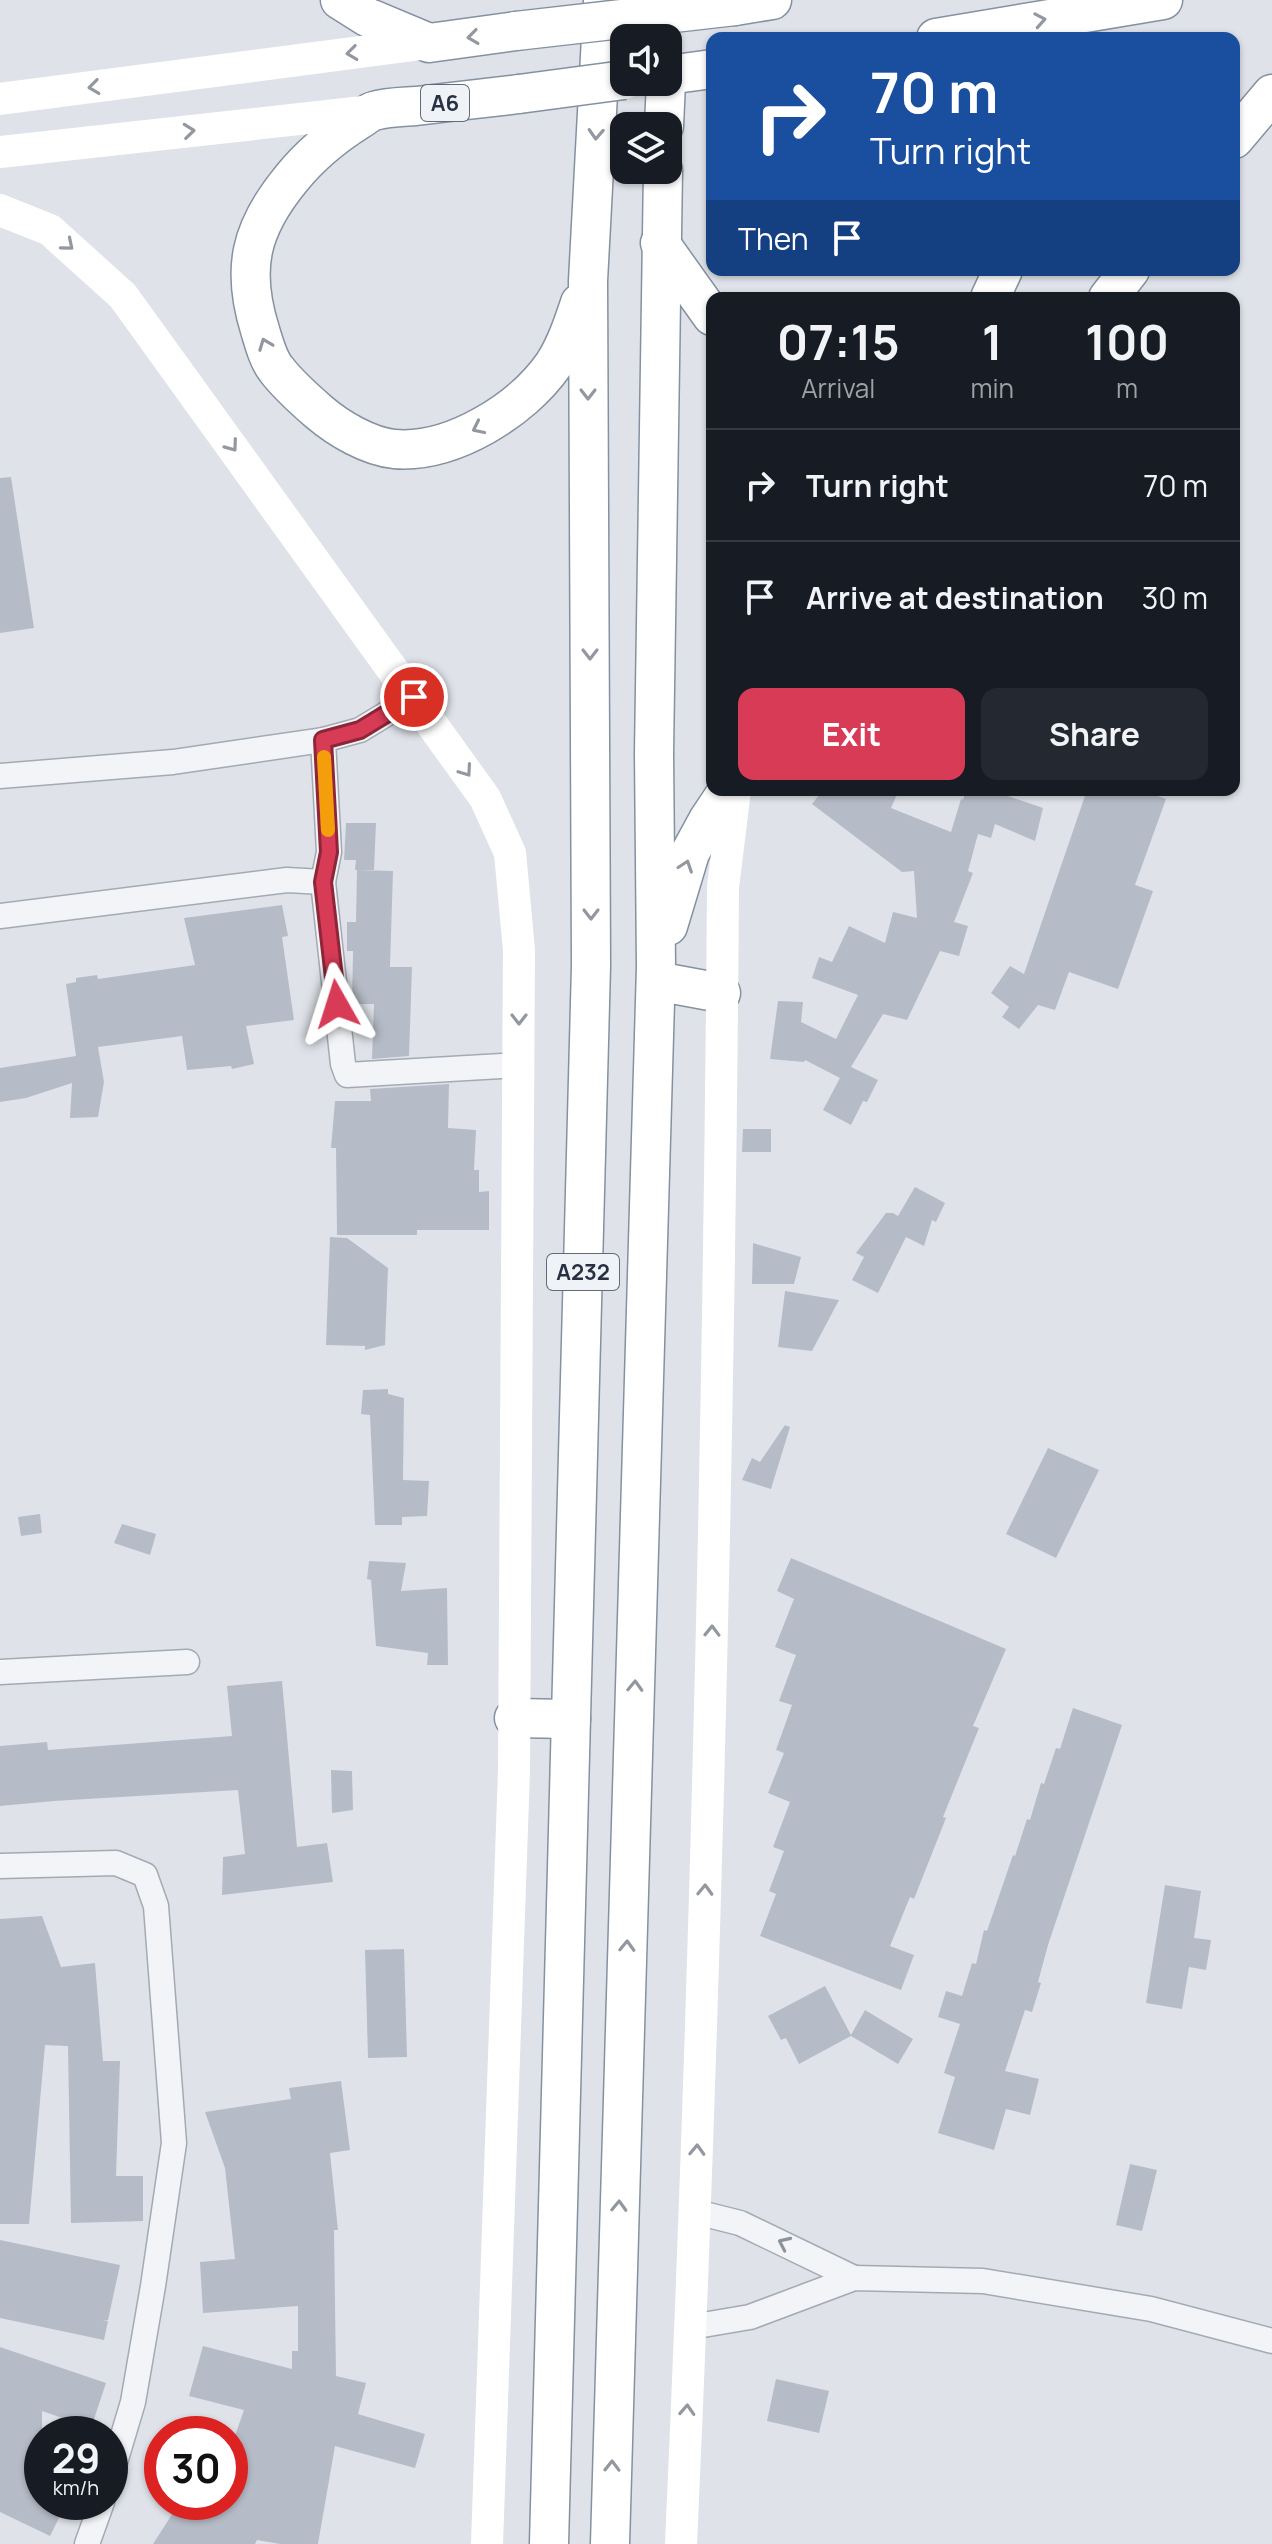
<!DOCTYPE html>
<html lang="en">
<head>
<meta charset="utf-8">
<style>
  :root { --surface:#171b24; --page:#242831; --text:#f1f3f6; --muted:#9ea1a6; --line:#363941; --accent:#d73b56 }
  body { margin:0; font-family:Manrope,sans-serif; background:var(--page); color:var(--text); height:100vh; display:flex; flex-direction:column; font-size:30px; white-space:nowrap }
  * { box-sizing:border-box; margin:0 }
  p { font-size:26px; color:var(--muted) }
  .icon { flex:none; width:44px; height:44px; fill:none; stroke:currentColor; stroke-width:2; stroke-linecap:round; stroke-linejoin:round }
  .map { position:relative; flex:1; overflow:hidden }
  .drawer { position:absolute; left:706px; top:292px; width:534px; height:504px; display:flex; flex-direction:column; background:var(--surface); border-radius:16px; box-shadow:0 2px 6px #0004 }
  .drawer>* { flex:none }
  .banner { position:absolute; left:706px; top:32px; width:534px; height:244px; border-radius:16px; box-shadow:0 2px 6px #0004; background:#1a4fa0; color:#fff; overflow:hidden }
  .tools { position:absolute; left:610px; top:24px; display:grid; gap:16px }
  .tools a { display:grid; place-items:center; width:72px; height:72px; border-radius:16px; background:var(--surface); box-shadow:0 2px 6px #0004; font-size:40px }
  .speed { position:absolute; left:24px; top:2416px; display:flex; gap:16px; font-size:40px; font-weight:700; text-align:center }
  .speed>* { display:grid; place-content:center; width:104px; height:104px; border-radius:50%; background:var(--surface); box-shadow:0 2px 6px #0004; line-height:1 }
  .speed small { font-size:20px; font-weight:400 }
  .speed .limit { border:12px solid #d22; background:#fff; color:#111 }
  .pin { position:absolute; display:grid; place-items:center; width:68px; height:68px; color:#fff; margin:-34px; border:4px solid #fff; border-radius:50%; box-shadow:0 2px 8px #0007 }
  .me { position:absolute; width:88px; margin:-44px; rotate:354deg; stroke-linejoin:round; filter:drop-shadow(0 0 6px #0008) }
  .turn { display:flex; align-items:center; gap:28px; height:168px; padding:0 32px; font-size:36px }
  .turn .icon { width:104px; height:104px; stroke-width:2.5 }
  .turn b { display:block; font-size:56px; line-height:68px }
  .then { display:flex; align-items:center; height:76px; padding:0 32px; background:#0003; gap:16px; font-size:30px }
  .eta { display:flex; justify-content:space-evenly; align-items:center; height:136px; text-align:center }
  .eta b { font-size:48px; font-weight:700; line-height:56px }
  .cta { display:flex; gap:16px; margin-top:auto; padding:16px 32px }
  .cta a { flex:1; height:92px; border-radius:16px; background:var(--accent); color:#fff; font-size:32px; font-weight:700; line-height:92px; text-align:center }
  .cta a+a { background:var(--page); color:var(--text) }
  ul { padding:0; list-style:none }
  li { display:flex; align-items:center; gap:24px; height:112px; padding:0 32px; border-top:2px solid var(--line) }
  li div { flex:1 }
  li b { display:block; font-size:30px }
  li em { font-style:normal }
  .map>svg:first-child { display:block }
  .building { fill:#b6bcc7 }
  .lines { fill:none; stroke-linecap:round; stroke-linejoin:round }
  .minor-casing { stroke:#a4aab4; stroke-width:27 }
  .trunk-casing { stroke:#8591a1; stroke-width:41 }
  .minor { stroke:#f2f4f7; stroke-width:24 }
  .secondary { stroke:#fff; stroke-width:32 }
  .trunk { stroke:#fff; stroke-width:38 }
  .trunk-bridge-casing { stroke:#8591a1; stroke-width:41; stroke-linecap:butt }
  .trunk-bridge { stroke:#fff; stroke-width:38 }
  .oneway { stroke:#9398a0 }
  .oneway2 { stroke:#8c929c }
  .route-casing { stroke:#8c2638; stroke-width:20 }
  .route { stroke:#d73b56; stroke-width:14 }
  .slow { stroke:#f59e0b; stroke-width:14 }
  .labels { text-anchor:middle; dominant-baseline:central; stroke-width:7; stroke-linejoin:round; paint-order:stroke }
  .shield { fill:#eff2f7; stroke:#636b78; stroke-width:2 }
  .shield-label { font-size:22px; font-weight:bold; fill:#273142 }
</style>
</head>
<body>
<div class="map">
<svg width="1272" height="2544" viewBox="0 0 1272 2544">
  <rect width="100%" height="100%" fill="#dfe3e9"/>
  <!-- building -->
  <g class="building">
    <polygon points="11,477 34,628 0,633 0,478"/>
    <polygon points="823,790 899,790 891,808 951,832 961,799 963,800 966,790 990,790 1043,808 1035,841 995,824 991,838 978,834 968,871 973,873 954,922 968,926 959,956 940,951 907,1020 883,1014 851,1067 878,1080 867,1102 863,1101 851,1125 823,1110 840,1078 805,1060 804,1062 770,1059 778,1001 803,1002 801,1022 836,1039 858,995 812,978 819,957 832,962 849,926 885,943 893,912 917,918 914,871 902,872 812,804"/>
    <polygon points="1087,790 1141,790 1166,799 1135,885 1153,891 1118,989 1069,972 1055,1010 1038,1005 1019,1029 1002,1017 1009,1007 991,993 1010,966 1024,974"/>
    <polygon points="346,823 376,823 374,870 355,870 356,860 344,860"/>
    <polygon points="357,870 393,871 390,967 412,967 409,1056 372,1059 374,1004 352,1004 353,951 347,951 347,922 356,922"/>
    <polygon points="282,905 288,936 282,937 294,1020 246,1026 254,1064 232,1069 231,1066 187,1070 182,1036 98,1047 104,1082 98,1117 70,1118 72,1083 26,1098 0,1102 0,1068 76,1056 66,984 76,982 76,978 97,975 98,979 195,965 184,918"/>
    <polygon points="449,1084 448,1128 476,1130 474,1170 479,1170 479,1192 489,1191 489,1230 417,1230 417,1235 337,1235 336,1148 331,1148 335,1101 371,1101 370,1089"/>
    <polygon points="743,1129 771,1129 771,1152 742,1152"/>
    <polygon points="915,1187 945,1203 936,1222 932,1220 924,1246 906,1237 878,1293 852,1280 864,1257 856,1253 886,1213 893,1213 898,1216"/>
    <polygon points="330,1237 347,1238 388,1268 385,1345 365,1350 365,1346 326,1345"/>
    <polygon points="753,1243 801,1257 794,1284 752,1284"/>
    <polygon points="785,1291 839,1300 812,1351 778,1347"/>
    <polygon points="388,1389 388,1394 404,1398 403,1480 429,1481 427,1516 402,1517 402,1525 375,1525 370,1415 361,1414 363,1390"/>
    <polygon points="785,1425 790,1427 771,1489 742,1480 752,1458 760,1462"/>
    <polygon points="1048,1448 1099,1470 1056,1558 1006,1534"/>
    <polygon points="40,1514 42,1533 21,1536 18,1517"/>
    <polygon points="122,1524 156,1534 150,1555 114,1543"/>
    <polygon points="791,1558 1006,1649 973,1726 979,1728 943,1817 946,1818 914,1899 910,1897 890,1946 914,1955 901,1990 760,1936 776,1894 769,1891 784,1851 773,1847 790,1802 768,1793 784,1753 776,1750 792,1705 779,1701 796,1655 775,1647 794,1599 777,1591"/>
    <polygon points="369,1561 406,1563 401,1591 447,1588 448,1665 427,1665 428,1653 376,1646 371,1580 367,1579"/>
    <polygon points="282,1681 297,1847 327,1843 333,1882 222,1895 223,1857 245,1854 238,1790 54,1801 0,1806 0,1746 47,1742 48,1750 232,1736 227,1686"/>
    <polygon points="1073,1708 1122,1725 1048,1945 1038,1982 1041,1983 1032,2012 1025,2010 1005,2071 1039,2079 1030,2115 1006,2109 994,2150 938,2133 955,2077 944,2073 960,2024 938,2017 946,1991 962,1996 972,1963 976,1964 984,1930 987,1931 1013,1855 1015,1856 1027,1819 1030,1820 1041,1783 1044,1784 1056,1748 1060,1749"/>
    <polygon points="331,1770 352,1771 353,1810 332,1813"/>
    <polygon points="1165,1885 1201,1891 1194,1938 1211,1940 1206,1970 1189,1967 1182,2009 1146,2003"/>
    <polygon points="42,1916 61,1967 95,1963 103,2061 120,2061 116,2176 143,2176 143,2221 71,2223 68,2046 45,2045 29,2224 0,2224 0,1919"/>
    <polygon points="404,1949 407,2057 368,2058 365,1950"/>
    <polygon points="825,1986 851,2035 865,2010 913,2039 898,2064 851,2036 799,2064 786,2038 781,2040 768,2016"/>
    <polygon points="341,2081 350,2150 330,2153 338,2230 334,2230 336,2376 366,2383 358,2414 425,2434 415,2468 335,2446 318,2544 280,2544 257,2540 255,2544 153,2544 180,2502 230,2502 230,2450 244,2410 189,2396 203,2346 292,2369 292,2351 298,2351 298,2306 203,2313 200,2262 235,2259 225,2168 205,2112 291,2099 289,2088"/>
    <polygon points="1130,2164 1157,2170 1142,2231 1116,2225"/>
    <polygon points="0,2240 120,2265 108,2320 103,2320 108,2321 104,2340 0,2318"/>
    <polygon points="0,2347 106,2383 91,2428 42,2411 42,2502 67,2502 50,2536 0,2512"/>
    <polygon points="776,2379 829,2391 819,2433 767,2421"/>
  </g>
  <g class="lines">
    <!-- minor casing -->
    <g class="minor-casing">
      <g id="minor">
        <polyline points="0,776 173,762 323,740 360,730 414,697"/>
        <polyline points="323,882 343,1064 347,1075 519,1065"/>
        <polyline points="0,916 287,880 323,882 329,852 323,740"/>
        <polyline points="0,1672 187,1662"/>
        <polyline points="0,1866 116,1863 145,1875 156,1906 174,2143 153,2286 133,2402 110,2479"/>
        <polyline points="696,2212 740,2223 854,2278"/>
        <polyline points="691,2327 750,2317 854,2278 983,2281 1151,2309 1272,2341"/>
        <polyline points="87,2544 102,2502"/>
      </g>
    </g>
    <!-- trunk casing -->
    <g class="trunk-casing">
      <g id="trunk">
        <polyline points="340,0 367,17 429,43 516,31"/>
        <polyline points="735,6 772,0"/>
        <polyline points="936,38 1163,0"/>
        <polyline points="668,75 712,69"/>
        <path d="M519 94C485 98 450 102 416 106 403 107 387 107 374 111 369 112 364 117 359 120 332 137 311 154 291 179 250 229 241 269 260 330 264 343 268 359 276 369 288 385 304 399 319 412 339 429 368 446 394 449 452 454 522 410 554 364 566 345 573 324 580 303"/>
        <polyline points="664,126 666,82"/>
        <polyline points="1234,139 1272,94"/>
        <polyline points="660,243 712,316"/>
        <polyline points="990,298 1003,270"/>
        <polyline points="1108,298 1130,270"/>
        <polyline points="668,926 690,853 708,820 728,790"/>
        <polyline points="656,981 721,993"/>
        <polyline points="514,1718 571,1719"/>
        <polyline points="549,2544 591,966 588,281 603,0"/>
        <polyline points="610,2544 656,967 654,753 663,170"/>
      </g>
    </g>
    <!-- minor -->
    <use href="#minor" class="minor"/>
    <!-- secondary -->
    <g class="secondary">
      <polyline points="0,99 429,43"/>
      <polyline points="0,152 372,111"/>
      <polyline points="0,210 50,230 123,296 485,798 510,853 519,950 514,1770 487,2544"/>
      <path d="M681 2544C706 1992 719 1439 723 887L735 790"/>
    </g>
    <!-- trunk -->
    <use href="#trunk" class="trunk"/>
    <!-- trunk-bridge casing -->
    <g class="trunk-bridge-casing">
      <g id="trunk-bridge">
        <polyline points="516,31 735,6"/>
        <polyline points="519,94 624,80"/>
      </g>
    </g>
    <!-- trunk-bridge -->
    <use href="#trunk-bridge" class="trunk-bridge"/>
  </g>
  <!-- one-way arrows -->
  <defs><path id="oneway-chevron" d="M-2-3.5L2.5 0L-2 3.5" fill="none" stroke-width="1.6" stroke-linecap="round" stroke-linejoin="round" transform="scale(2)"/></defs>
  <g class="oneway">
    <use href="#oneway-chevron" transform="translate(1040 20) rotate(-10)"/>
    <use href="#oneway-chevron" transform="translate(473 37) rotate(172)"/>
    <use href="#oneway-chevron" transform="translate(352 53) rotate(173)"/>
    <use href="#oneway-chevron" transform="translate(94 87) rotate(173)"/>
    <use href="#oneway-chevron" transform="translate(189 131) rotate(-6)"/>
    <use href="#oneway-chevron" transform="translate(596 134) rotate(93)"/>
    <use href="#oneway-chevron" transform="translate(68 245) rotate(40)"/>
    <use href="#oneway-chevron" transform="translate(265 344) rotate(-111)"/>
    <use href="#oneway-chevron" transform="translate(588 394) rotate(90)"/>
    <use href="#oneway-chevron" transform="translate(478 428) rotate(154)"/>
    <use href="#oneway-chevron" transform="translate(232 446) rotate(54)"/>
    <use href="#oneway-chevron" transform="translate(590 654) rotate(90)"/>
    <use href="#oneway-chevron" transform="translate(466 771) rotate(55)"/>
    <use href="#oneway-chevron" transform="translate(686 866) rotate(-71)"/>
    <use href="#oneway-chevron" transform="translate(591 914) rotate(90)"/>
    <use href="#oneway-chevron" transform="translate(519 1019) rotate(90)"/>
    <use href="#oneway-chevron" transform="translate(712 1631) rotate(-89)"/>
    <use href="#oneway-chevron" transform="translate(635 1686) rotate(-88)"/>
    <use href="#oneway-chevron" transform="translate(705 1890) rotate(-88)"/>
    <use href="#oneway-chevron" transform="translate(627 1946) rotate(-88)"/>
    <use href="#oneway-chevron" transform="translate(697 2150) rotate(-88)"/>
    <use href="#oneway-chevron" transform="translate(619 2206) rotate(-88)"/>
    <use href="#oneway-chevron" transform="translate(687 2410) rotate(-87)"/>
    <use href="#oneway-chevron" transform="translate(612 2466) rotate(-89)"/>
  </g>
  <use class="oneway2" href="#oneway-chevron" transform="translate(784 2243) rotate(-155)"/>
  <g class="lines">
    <!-- route casing -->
    <g class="route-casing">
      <polyline id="route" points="337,1004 323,882 329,852 323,740 360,730 414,697"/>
    </g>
    <!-- route -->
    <use href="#route" class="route"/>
    <!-- slow -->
    <polyline class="slow" points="324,757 328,830"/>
  </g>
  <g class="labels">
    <!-- shield labels -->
    <g class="shield">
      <rect x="421" y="85" width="48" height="36" rx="6"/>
      <rect x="547" y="1254" width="72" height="36" rx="6"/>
    </g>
    <g class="shield-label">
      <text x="445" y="103">A6</text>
      <text x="583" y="1272">A232</text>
    </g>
  </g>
</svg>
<div class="tools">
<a><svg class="icon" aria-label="sound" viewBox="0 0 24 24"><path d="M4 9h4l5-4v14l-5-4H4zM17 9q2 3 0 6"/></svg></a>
<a><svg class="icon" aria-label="layers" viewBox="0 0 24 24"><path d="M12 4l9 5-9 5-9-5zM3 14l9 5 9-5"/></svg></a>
</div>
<div class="speed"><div>29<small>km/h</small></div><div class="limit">30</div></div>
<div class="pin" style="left:414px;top:697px;background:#d93025"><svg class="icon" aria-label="arrive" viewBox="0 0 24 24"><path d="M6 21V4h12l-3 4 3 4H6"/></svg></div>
<svg class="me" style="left:337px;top:1004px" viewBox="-20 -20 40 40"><path d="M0-17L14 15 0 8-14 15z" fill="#d73b56" stroke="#fff" stroke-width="4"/></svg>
<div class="banner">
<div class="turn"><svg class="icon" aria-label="right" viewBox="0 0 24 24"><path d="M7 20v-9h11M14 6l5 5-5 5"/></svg><div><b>70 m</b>Turn right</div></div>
<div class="then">Then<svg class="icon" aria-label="arrive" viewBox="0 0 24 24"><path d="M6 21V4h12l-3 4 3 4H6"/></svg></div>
</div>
<section class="drawer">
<div class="eta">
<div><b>07:15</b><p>Arrival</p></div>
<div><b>1</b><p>min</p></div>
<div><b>100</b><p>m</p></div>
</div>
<ul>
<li><svg class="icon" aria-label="right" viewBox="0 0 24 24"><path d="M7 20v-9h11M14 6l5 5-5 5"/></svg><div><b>Turn right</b></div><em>70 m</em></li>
<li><svg class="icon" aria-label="arrive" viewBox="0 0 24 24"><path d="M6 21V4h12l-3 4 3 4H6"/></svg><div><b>Arrive at destination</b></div><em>30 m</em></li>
</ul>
<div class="cta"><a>Exit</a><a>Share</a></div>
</section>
</div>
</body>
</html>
